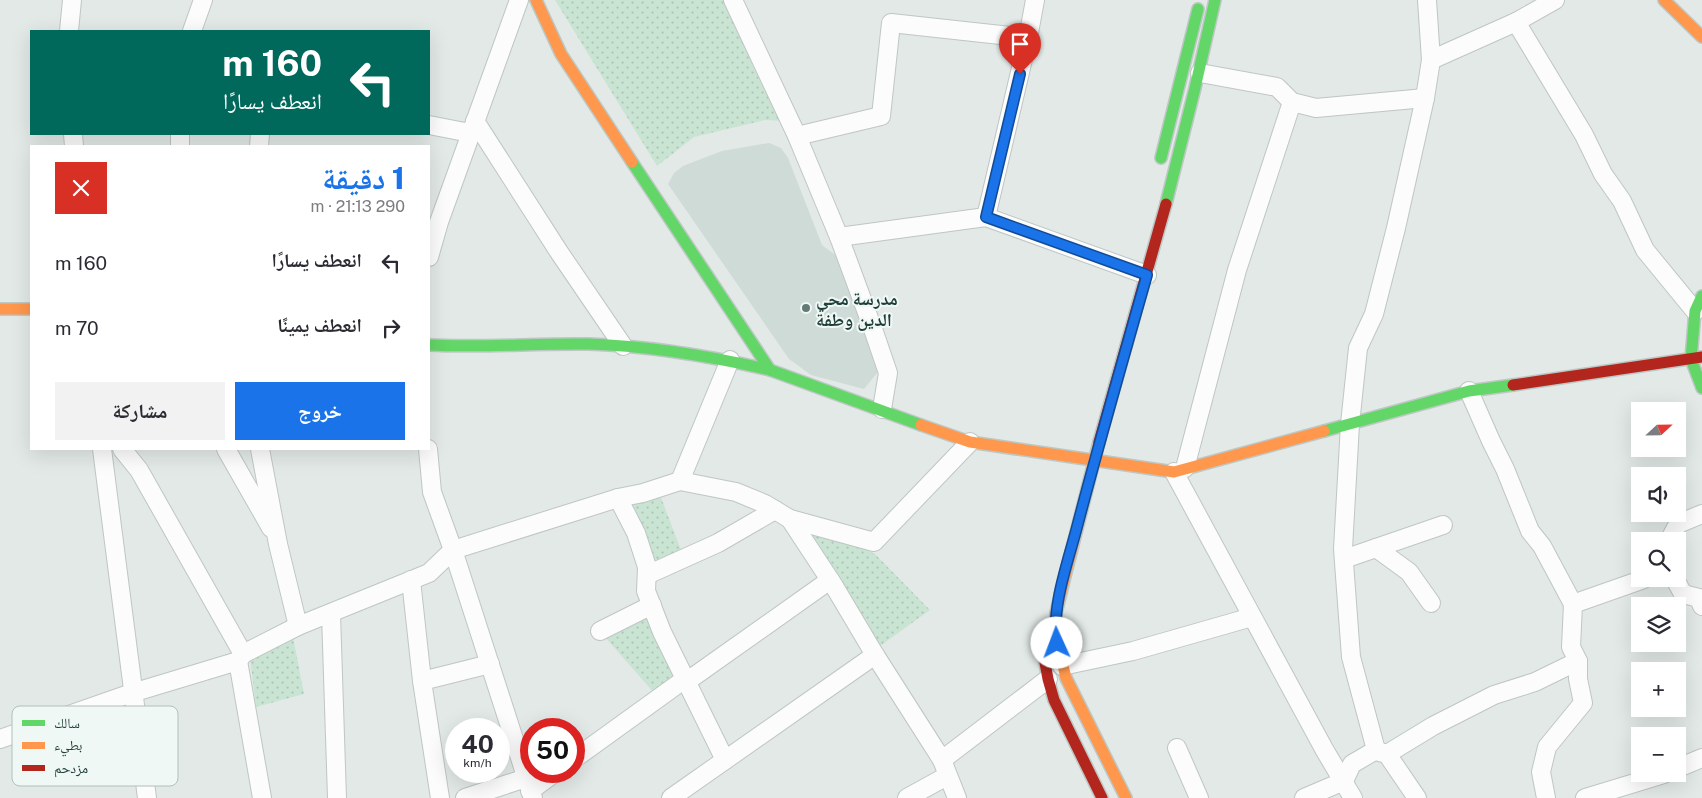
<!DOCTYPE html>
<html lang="ar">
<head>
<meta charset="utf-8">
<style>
  :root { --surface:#fff; --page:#f2f2f3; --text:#2b2b33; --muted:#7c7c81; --accent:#1a73e8 }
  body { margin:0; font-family:"Public Sans","Noto Naskh Arabic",sans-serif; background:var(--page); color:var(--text); direction:rtl; height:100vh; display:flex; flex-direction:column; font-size:19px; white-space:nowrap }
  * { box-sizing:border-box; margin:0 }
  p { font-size:16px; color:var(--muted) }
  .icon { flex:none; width:28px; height:28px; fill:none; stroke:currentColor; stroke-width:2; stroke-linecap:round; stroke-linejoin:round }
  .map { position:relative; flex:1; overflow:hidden; direction:ltr }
  .panel { position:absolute; left:30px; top:145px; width:400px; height:305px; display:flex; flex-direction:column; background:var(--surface); border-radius:0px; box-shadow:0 5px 20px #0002; direction:rtl }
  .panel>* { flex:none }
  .guide { position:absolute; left:30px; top:30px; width:400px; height:105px; border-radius:0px; box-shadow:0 5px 20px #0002; direction:rtl; background:#00695c; color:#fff; overflow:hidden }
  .needle { width:32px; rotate:68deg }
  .buttons { position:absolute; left:1631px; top:402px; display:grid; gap:10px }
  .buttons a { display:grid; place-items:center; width:55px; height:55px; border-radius:0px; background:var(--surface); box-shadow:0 5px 20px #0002; font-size:25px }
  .speed { position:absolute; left:445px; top:718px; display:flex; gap:10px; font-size:25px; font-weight:700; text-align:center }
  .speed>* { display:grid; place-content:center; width:65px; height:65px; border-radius:50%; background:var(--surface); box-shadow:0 5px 20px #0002; line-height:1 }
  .speed small { font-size:12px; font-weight:400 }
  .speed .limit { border:8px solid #d22; background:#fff; color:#111 }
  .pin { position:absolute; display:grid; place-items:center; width:42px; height:42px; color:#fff; margin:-51px -21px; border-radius:50% 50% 50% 0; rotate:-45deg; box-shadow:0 0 5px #0007 }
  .pin .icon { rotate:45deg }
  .me { position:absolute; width:55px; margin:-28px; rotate:358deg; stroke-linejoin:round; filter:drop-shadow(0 0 4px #0008) }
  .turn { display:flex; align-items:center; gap:18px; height:105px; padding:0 25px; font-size:22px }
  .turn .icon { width:65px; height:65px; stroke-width:2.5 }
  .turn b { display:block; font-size:35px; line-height:42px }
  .round { display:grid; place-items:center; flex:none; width:52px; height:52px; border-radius:0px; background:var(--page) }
  .summary { display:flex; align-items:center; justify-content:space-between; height:85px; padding:0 25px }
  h1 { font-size:30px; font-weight:800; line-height:38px; color:var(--accent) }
  .action { display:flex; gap:10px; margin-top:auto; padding:10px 25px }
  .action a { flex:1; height:58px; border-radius:0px; background:var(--accent); color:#fff; font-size:20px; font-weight:800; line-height:58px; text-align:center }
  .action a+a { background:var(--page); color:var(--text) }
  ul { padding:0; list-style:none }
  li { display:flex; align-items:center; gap:15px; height:65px; padding:0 25px }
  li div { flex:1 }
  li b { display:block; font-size:19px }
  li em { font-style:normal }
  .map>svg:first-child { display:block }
  .built { fill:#cfdbd7 }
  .park { fill:url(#park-dots) }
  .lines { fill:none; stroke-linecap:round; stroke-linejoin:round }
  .street-casing { stroke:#bfc6c4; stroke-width:20 }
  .fast-casing { stroke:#bdc7c4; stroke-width:14 }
  .slow-casing { stroke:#bdc7c4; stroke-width:14 }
  .jam-casing { stroke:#bdc7c4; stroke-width:14 }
  .street { stroke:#fbfcfb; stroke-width:18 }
  .fast { stroke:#63d668; stroke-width:11 }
  .slow { stroke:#ff974d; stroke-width:11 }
  .jam { stroke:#b3261e; stroke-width:11 }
  .route-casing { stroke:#114b97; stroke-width:12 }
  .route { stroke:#1a73e8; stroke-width:9 }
  .poi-dot { fill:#637a76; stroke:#f0f8f5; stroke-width:2 }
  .labels { text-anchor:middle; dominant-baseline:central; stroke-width:4; stroke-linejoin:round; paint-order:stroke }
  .poi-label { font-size:18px; font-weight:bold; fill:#1e3e39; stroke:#f0f8f5; text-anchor:start }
  .key { fill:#f0f8f5; stroke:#b1c0bd; stroke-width:1 }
  .key-label { font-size:14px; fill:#1e3e39 }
</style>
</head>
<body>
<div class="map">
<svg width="1702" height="798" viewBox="0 0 1702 798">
  <defs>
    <pattern id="park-dots" width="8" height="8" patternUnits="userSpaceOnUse" patternTransform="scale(1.25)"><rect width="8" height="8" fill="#cae4d4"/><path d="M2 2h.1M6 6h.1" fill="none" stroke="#adc5b7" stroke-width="1.8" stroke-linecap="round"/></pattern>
  </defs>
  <rect width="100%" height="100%" fill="#e2e9e7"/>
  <!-- built -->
  <polygon class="built" points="769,143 781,148 788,158 822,245 838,257 881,368 864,389 811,375 789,359 668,184 674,173 683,166 701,159 722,151"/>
  <!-- park -->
  <g class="park">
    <polygon points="555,0 724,0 758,77 784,121 765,120 694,137 657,166"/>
    <polygon points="660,495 681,550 651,564 629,501"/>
    <polygon points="805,529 851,543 875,554 930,610 880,646"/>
    <polygon points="649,615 676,678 655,694 604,636"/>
    <polygon points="293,637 304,694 256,707 250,657"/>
  </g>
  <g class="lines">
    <!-- street casing -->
    <g class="street-casing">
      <g id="street">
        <polyline points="733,0 797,136 839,237 873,329 888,373 882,409"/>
        <polyline points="1516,22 1584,135 1603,174 1622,201 1645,250 1695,311"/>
        <polyline points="69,31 72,0"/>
        <polyline points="192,31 203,0"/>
        <polyline points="1431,60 1516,22 1555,0"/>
        <polyline points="1200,73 1277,87 1292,102 1316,108 1425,98"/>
        <polyline points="475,121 559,252 623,346"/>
        <polyline points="429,125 470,133"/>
        <polyline points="73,134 74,146"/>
        <polyline points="797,136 881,116 891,23 1028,38"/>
        <polyline points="180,146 180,134"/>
        <polyline points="259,146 260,134"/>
        <polyline points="986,217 1028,38 1035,0"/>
        <polyline points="839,237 986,217 1147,275"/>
        <polyline points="429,257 439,222 519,0"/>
        <polyline points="1469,391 1491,441 1505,469 1530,531 1542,546 1573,604"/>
        <polyline points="102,449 147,798"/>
        <polyline points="122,449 139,470 243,654"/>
        <polyline points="226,449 271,528"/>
        <polyline points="260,449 278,544 298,626"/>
        <polyline points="428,449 432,492 453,550 533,798"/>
        <polyline points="1185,468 1237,270 1292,102"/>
        <polyline points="1174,472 1324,749 1353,798"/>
        <polyline points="680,481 730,360"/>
        <polyline points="618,498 636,533 647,567 646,591 662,632 725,760"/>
        <polyline points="790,519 834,586 875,655 942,760 957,798"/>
        <polyline points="1669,541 1678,524 1702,514"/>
        <polyline points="1376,548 1409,572 1431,603"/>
        <polyline points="1344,559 1443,525"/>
        <polyline points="647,575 718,543 775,510"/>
        <polyline points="1675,579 1683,594 1699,598 1702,606"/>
        <polyline points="411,580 422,681 490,664"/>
        <polyline points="331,614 337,798"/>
        <polyline points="600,631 652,605"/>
        <polyline points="238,661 262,798"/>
        <polyline points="1062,666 1133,651 1252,617"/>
        <polyline points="422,681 440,798"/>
        <polyline points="0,739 132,693 238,661 243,654 298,626 429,573 453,550 618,498 643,493 680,481 736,492 765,504 790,519 874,542 970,442"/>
        <polyline points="1177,748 1199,798"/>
        <polyline points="1376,751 1387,754 1417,798"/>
        <polyline points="1387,754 1433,726 1494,695 1535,682 1578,661 1571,647 1573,604 1644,579"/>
        <polyline points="574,759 678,684 686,682 830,580"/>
        <polyline points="942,760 1048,679"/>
        <polyline points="1678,768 1702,758"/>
        <polyline points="530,791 557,771"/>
        <polyline points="465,798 526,778"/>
        <polyline points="671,798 875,655"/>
        <polyline points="907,798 947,776"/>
        <polyline points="1304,798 1344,781 1352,764 1376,750 1351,657 1343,549 1350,424 1358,348 1374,314 1396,228 1425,98 1431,60 1427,0"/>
        <polyline points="1546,798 1541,772 1547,747 1583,703 1578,679 1578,661"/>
        <polyline points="1585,798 1664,774"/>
      </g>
    </g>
    <!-- fast casing -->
    <g class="fast-casing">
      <g id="fast">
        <polyline points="1161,158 1198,9"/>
        <polyline points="632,162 770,370 921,425"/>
        <polyline points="1166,204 1195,88 1215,0"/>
        <polyline points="1702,296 1695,311 1691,359 1702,388"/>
        <path d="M429 345C482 348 536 343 589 344 650 346 710 356 770 370"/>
        <polyline points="1324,431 1469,391 1513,385"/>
      </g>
    </g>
    <!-- slow casing -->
    <g class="slow-casing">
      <g id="slow">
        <polyline points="536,0 561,54 632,162"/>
        <polyline points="1664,0 1702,37"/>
        <polyline points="0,309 31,309"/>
        <polyline points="921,425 970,442 1174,472 1324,431"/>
        <polyline points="1099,442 1064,580 1056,613 1055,632 1066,678 1126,798"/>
      </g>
    </g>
    <!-- jam casing -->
    <g class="jam-casing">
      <g id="jam">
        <polyline points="1513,385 1702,357"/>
        <polyline points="1099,442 1166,204"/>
        <polyline points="1041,641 1048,679 1054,700 1102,798"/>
      </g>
    </g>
    <!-- street -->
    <use href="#street" class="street"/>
    <!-- fast -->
    <use href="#fast" class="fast"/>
    <!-- slow -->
    <use href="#slow" class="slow"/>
    <!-- jam -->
    <use href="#jam" class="jam"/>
  </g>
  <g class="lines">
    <!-- route casing -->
    <g class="route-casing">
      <path id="route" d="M1020 74 986 217 1147 275C1123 359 1099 443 1077 527 1068 562 1051 607 1057 643"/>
    </g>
    <!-- route -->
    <use href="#route" class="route"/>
  </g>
  <!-- markers -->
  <circle class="poi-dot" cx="806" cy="308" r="5"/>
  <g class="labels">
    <!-- poi labels -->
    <g class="poi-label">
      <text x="816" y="298">مدرسة محي<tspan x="816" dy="21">الدين وطفة</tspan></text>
    </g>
  </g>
  <!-- legend -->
  <rect x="12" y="706" width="166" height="80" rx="8" class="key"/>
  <rect x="22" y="720" width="23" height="6" fill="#63d668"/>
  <rect x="22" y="742" width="23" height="7" fill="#ff974d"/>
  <rect x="22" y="765" width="23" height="6" fill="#b3261e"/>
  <g class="key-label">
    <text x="54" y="728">سالك</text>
    <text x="54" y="750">بطيء</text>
    <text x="54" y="773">مزدحم</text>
  </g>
</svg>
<div class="buttons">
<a><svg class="needle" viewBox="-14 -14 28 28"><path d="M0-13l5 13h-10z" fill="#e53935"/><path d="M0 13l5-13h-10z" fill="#7c7c81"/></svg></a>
<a><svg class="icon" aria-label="sound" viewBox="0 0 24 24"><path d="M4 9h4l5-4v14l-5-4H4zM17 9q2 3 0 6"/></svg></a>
<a><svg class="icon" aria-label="search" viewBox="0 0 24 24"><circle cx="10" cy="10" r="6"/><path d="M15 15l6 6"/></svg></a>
<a><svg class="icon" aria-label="layers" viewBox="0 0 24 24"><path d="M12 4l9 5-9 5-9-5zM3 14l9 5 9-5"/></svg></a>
<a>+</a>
<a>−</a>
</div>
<div class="speed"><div>40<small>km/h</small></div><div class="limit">50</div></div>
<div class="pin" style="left:1020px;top:74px;background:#d93025"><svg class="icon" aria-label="arrive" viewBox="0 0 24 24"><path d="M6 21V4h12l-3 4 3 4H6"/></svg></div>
<svg class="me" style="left:1057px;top:643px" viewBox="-20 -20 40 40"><circle r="19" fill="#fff"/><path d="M0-13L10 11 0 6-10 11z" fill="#1a73e8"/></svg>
<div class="guide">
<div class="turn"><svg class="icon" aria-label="left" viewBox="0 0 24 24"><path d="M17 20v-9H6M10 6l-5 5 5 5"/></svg><div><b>160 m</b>انعطف يسارًا</div></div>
</div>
<section class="panel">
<div class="summary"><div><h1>1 دقيقة</h1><p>290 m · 21:13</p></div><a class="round" style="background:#d93025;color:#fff"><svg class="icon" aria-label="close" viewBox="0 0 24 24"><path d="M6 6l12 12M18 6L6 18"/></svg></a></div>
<ul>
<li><svg class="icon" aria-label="left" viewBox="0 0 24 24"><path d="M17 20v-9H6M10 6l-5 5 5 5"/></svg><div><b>انعطف يسارًا</b></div><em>160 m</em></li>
<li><svg class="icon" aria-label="right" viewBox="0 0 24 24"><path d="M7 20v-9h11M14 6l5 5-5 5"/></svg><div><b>انعطف يمينًا</b></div><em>70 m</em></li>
</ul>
<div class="action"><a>خروج</a><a>مشاركة</a></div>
</section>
</div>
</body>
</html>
